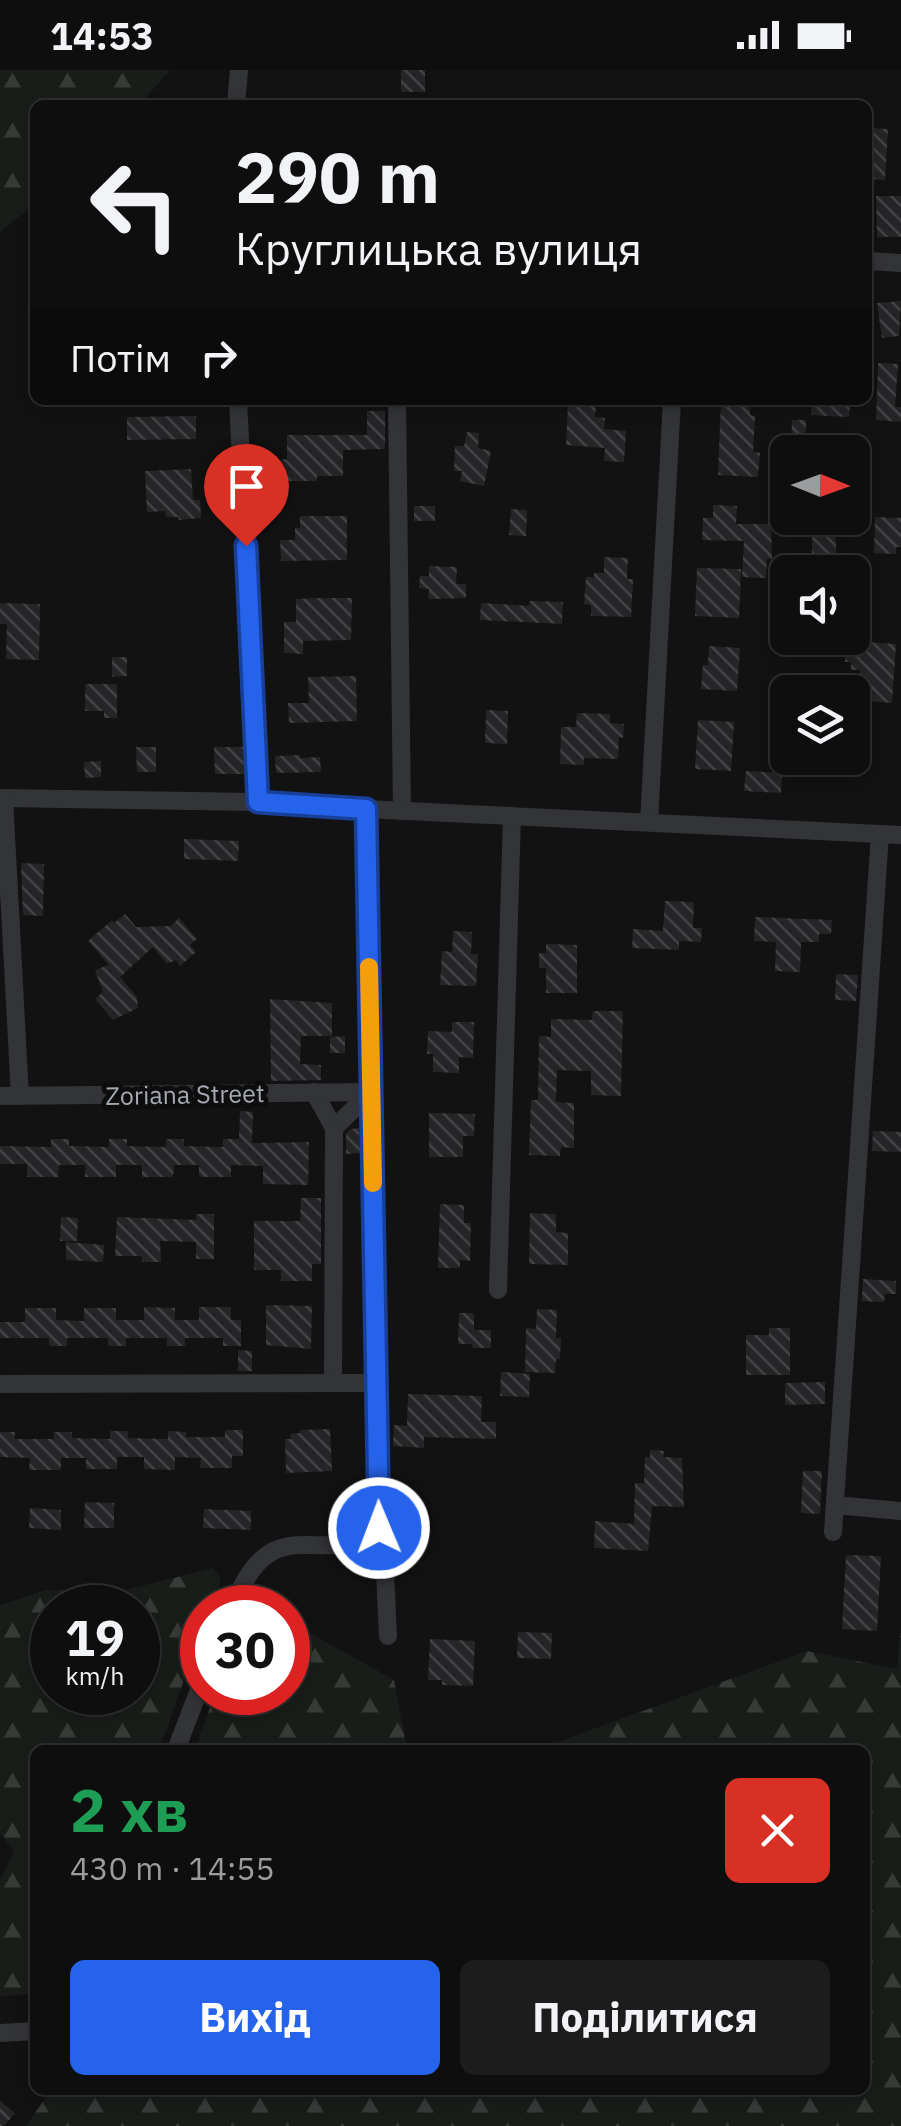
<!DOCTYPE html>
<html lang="uk">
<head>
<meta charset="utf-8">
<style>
  :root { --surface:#0e0e0e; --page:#1c1c1c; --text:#f1f3f6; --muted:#9b9c9e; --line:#2e2e2e; --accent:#2563eb }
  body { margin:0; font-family:"IBM Plex Sans",sans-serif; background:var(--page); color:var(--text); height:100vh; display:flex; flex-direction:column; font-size:38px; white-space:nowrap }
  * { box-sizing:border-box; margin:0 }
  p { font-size:32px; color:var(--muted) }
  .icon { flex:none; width:55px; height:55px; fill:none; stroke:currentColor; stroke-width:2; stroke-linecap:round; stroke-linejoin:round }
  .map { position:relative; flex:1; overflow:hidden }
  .drawer { position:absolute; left:30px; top:1675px; width:840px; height:350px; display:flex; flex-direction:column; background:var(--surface); border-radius:15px; box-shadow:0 5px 15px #0003,0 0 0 2px var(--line) }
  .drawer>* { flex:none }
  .guide { position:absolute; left:30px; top:30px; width:842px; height:305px; border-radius:15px; box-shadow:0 5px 15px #0003,0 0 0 2px var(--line); background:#0e0e0e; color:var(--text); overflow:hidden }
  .needle { width:65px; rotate:91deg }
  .tools { position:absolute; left:770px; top:365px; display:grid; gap:20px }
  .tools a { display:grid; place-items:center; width:100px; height:100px; border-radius:15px; background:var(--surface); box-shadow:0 5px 15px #0003,0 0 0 2px var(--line); font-size:50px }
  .speed { position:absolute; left:30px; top:1515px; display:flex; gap:20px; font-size:50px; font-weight:700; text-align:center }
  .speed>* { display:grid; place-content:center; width:130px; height:130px; border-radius:50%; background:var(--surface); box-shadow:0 5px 15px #0003,0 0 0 2px var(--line); line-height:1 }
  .speed small { font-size:25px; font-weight:400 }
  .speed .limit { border:15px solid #d22; background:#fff; color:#111 }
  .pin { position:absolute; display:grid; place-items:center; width:85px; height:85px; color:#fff; margin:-102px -42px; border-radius:50% 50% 50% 0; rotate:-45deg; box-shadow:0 0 10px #0007 }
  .pin .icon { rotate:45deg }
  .me { position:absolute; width:110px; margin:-55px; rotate:359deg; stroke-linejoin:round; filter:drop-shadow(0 0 8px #0008) }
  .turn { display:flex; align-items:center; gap:35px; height:210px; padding:0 40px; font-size:45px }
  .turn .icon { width:130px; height:130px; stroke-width:2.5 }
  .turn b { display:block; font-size:70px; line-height:85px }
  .then { display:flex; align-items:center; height:95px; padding:0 40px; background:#0003; gap:20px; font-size:38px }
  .round { display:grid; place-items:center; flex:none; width:105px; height:105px; border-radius:15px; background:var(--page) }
  .summary { display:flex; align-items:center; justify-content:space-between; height:170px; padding:0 40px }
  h1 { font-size:60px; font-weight:800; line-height:75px; color:#1e9e55 }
  .primary-button { display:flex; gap:20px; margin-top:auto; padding:20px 40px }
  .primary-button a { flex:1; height:115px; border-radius:15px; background:var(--accent); color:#fff; font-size:40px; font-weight:800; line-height:115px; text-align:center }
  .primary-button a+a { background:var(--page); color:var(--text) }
  .status { display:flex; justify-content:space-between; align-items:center; height:70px; padding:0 50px; background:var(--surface); direction:ltr }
  .status svg { height:28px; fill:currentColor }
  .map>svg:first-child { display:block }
  .forest { fill:url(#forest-firs); fill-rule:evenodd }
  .building { fill:url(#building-back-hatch) }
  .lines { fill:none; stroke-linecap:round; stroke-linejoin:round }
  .minor { stroke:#333438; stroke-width:18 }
  .route-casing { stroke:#184099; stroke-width:25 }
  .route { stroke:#2563eb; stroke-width:18 }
  .slow { stroke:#f59e0b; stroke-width:18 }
  .labels { text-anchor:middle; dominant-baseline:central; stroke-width:10; stroke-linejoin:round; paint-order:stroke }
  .street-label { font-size:25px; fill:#a5a9b2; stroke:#0d0d0e }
</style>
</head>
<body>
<div class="status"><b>14:53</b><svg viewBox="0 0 49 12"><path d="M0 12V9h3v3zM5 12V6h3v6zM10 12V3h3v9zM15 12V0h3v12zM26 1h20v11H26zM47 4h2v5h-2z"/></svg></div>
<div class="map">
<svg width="901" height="2056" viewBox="0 0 901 2056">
  <defs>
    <pattern id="forest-firs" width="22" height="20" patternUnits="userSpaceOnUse" patternTransform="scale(2.5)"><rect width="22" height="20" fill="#191d19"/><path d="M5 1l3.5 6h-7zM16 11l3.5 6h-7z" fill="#373b38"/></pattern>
    <pattern id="building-back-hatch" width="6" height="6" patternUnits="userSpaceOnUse" patternTransform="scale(2.5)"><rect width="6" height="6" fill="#252527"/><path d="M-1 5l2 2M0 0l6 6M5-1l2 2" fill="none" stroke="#424244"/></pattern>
  </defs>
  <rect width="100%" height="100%" fill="#121213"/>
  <!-- forest -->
  <g class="forest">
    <polygon points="0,0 170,0 139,35 35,35 35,134 0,162"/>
    <path d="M213 1498 221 1510 211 1537 202 1538V1560L159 1680H35V1924L0 1926V1811L14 1781 0 1763V1535L47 1520 122 1521ZM52 1538H138V1622H52Z"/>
    <polygon points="288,1551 394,1610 407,1680 195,1680 215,1623 288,1622"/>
    <polygon points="901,1554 901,2056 26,2056 51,2020 865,2020 865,1680 536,1680 807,1581 897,1599"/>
  </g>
  <!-- building -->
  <g class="building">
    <rect x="401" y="0" width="24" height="22"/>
    <polygon points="868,58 888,59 885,110 868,109"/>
    <polygon points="876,126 901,126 901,167 877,167"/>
    <polygon points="901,231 899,266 882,268 877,233"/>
    <polygon points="878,293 898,294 895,337 901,337 901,352 876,350"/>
    <polygon points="721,330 751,330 750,345 755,346 753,382 760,383 758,407 718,405"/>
    <polygon points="812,330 850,332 849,347 811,345"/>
    <polygon points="568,335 596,337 595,347 605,348 604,359 626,361 624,392 604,391 605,378 566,375"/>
    <polygon points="367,341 385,341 385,379 343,380 343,406 317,406 317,411 278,411 278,407 263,407 263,392 287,389 287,365 367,365"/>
    <polygon points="196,346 196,369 127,370 127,347"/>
    <polygon points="792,350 806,350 805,382 791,382"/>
    <polygon points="467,362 479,363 478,378 491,381 484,416 460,411 462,401 454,401 455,376 464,376"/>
    <polygon points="191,399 193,430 200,430 201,448 179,450 178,447 166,447 165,441 147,442 145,401"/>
    <polygon points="770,421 788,422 788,455 768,454"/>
    <polygon points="713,435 737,436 736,454 771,454 772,489 767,489 766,508 742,507 744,471 702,470 703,448 713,448"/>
    <rect x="414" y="436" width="21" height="15"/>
    <polygon points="511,439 527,440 526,466 509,465"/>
    <polygon points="300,446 347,446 347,490 281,491 280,470 295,470 295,458 300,458"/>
    <polygon points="875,447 901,448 901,477 896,477 896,484 874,483"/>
    <polygon points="836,461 836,489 812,490 812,462"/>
    <polygon points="604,487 628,488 627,509 633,509 631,547 591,546 591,535 584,534 586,507 594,507 594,503 604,503"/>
    <polygon points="429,496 457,497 456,514 466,514 466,528 428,529 429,519 419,518 420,506 429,506"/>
    <polygon points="697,498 741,499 739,548 695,546"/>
    <polygon points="321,528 352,528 351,570 303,571 303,584 284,583 284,552 296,552 296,529"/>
    <polygon points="530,531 563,532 562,554 480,550 481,533 529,536"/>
    <polygon points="0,533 40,534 39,590 6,589 7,554 0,554"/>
    <polygon points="847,571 896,574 892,633 858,630 860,600 851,600 851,592 845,592"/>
    <polygon points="709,576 740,578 737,621 701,619 703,595 708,595"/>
    <polygon points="112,587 127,587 127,606 112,607"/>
    <polygon points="797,604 821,605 820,622 796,622"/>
    <polygon points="356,606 357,651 289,653 288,633 309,633 308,607"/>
    <polygon points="85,614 117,614 117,648 104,648 104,641 85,641"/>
    <polygon points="486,640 508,641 507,674 485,673"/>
    <polygon points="577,643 610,644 610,653 624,654 623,668 619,667 618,689 584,688 584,695 560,694 561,657 576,657"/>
    <polygon points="698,650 734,652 731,701 695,699"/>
    <polygon points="136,677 156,677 156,702 137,702"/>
    <polygon points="214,677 243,677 244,704 215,704"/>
    <polygon points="300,685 300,688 320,687 321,702 276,703 275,686"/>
    <polygon points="101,691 101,707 85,708 84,692"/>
    <polygon points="746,701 782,703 781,723 744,721"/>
    <polygon points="184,769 239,771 238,791 184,789"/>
    <polygon points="21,793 44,794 43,846 23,845"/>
    <polygon points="665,831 694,832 693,858 702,858 701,872 679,871 679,880 632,878 633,859 663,861"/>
    <polygon points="125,844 136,857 171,856 179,848 197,869 190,875 196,882 180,896 176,890 167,894 153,877 120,907 137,927 138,938 113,950 95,929 103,922 95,900 109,895 88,871 112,850 114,853"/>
    <polygon points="755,847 832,850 831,864 819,864 819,872 801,872 800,902 775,901 776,872 754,871"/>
    <polygon points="453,861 472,862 471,884 478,884 476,916 440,915 442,881 452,882"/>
    <polygon points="546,874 577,875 577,923 546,923 546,898 539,898 539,883 546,883"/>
    <polygon points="836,904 858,905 856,931 835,930"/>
    <polygon points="270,929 332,933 332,966 301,966 300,994 321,995 321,1010 271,1011"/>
    <polygon points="593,941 623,941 621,1026 591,1025 591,1001 557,1000 556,1032 574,1033 574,1078 561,1077 560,1086 529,1085 531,1030 538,1030 539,966 551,967 551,949 592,950"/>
    <polygon points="452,952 474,952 473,988 459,987 459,1003 433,1002 433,984 427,984 428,961 452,962"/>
    <polygon points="345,966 345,983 330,983 330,967"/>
    <polygon points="240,1041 253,1042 252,1073 309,1072 308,1115 263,1114 263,1096 231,1095 231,1107 199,1107 199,1095 174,1095 173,1107 142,1107 142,1095 116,1095 116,1107 85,1107 85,1095 59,1095 58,1107 27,1107 27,1094 0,1094 0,1076 51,1077 51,1069 69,1069 69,1076 109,1077 109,1069 127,1069 127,1076 166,1077 166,1069 184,1069 184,1076 223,1077 223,1069 239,1069"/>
    <polygon points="429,1043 475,1044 474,1066 463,1066 463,1087 429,1087"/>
    <polygon points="359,1058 360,1083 346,1084 346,1063 351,1059"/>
    <polygon points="873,1061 901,1062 901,1082 872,1081"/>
    <polygon points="301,1128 321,1128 321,1194 312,1194 312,1211 281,1211 281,1200 254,1200 254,1151 300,1151"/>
    <polygon points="440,1134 464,1135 464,1153 471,1153 470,1191 460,1190 460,1198 438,1198"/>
    <polygon points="530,1143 556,1144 556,1162 568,1163 568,1195 529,1194"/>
    <polygon points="196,1144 214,1144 214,1189 196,1189 196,1172 160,1171 161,1192 142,1192 142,1186 115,1186 117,1147 196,1150"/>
    <polygon points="61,1147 78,1148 77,1171 60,1171"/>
    <polygon points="66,1172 104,1175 103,1192 66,1190"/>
    <polygon points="863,1209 896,1211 896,1224 885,1224 884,1232 862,1231"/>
    <polygon points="266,1235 312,1236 311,1279 266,1275"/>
    <polygon points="144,1237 175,1238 175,1250 199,1250 199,1237 231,1237 231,1250 241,1250 241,1276 223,1276 223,1268 185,1268 185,1276 167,1276 167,1268 126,1268 126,1276 108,1276 108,1268 67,1268 67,1276 49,1276 49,1268 0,1268 0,1252 25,1252 25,1238 56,1238 56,1250 84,1251 84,1238 116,1238 116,1250 144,1250"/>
    <polygon points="537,1239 557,1240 556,1268 561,1268 560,1289 556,1289 555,1303 525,1302 526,1258 536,1259"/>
    <polygon points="459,1243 474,1243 474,1260 491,1260 491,1278 473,1278 472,1274 458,1274"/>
    <polygon points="769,1258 790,1258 790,1305 746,1305 746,1265 769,1265"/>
    <polygon points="238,1280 252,1281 252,1301 238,1301"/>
    <polygon points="501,1302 530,1304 529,1327 500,1326"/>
    <polygon points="825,1312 825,1334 785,1335 785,1313"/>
    <polygon points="408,1324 482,1326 481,1352 496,1352 496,1369 424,1367 424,1378 393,1376 394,1355 407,1356"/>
    <polygon points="330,1359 332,1401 286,1403 285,1369 291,1369 290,1364 300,1363 300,1360"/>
    <polygon points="225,1360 243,1360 243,1386 232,1386 232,1398 200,1398 201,1388 175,1387 175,1400 144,1399 144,1387 117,1387 117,1399 86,1399 86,1388 61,1388 61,1400 29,1400 30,1388 0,1387 0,1362 15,1362 14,1369 54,1369 54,1362 72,1362 72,1368 110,1369 110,1361 128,1361 128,1368 168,1369 168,1361 186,1362 186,1367 225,1367"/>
    <polygon points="650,1380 664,1381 663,1387 682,1388 684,1437 652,1436 648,1481 594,1478 595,1451 634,1454 635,1413 644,1413 645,1387 650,1387"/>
    <polygon points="803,1401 822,1401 820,1444 801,1443"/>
    <polygon points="85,1432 114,1433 114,1458 84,1458"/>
    <polygon points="30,1438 61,1440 61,1460 29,1458"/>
    <polygon points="204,1439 251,1441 251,1460 203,1458"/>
    <polygon points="846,1485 881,1486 877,1561 842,1559"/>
    <polygon points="518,1562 552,1563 551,1589 517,1588"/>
    <polygon points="430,1569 475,1571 473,1616 442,1615 442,1610 428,1610"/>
    <polygon points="0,2031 15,2043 4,2056 0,2056"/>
  </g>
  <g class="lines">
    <!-- minor -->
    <g class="minor">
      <polyline points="236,35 239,0"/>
      <polyline points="868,191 901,193"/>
      <polyline points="238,330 258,732"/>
      <polyline points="397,330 402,741"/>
      <polyline points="0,728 258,732 366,739"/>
      <polyline points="4,728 20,1026"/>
      <polyline points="649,752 672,330"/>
      <polyline points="314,1022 334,1058 371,1022"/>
      <polyline points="0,1026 371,1022"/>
      <polyline points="498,1220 512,746"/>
      <polyline points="333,1312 334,1058"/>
      <polyline points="0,1314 377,1313"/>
      <polyline points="835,1435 901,1441"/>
      <polyline points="379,1458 385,1501 388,1566"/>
      <polyline points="833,1462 880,764"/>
      <path d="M232 1538C274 1431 321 1504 379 1458L366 739 901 765"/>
      <polyline points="176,1680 202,1612"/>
      <polyline points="0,1963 35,1961"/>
    </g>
  </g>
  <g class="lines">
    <!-- route casing -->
    <g class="route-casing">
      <polyline id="route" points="246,476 258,732 366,739 379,1458"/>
    </g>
    <!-- route -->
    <use href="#route" class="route"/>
    <!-- slow -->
    <polyline class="slow" points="369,897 373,1113"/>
  </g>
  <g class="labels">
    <!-- street labels -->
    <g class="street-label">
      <text transform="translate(185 1024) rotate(-1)">Zoriana Street</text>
    </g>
  </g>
</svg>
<div class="tools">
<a><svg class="needle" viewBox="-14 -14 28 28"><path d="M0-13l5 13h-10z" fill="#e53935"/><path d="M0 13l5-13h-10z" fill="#9b9c9e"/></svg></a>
<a><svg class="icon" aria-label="sound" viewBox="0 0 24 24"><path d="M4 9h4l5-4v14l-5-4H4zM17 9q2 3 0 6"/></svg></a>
<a><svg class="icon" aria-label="layers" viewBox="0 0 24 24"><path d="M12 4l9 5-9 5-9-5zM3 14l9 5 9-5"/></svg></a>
</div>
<div class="speed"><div>19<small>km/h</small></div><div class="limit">30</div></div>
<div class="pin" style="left:246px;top:476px;background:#d93025"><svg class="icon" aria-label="arrive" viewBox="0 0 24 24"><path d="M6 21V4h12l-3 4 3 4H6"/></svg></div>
<svg class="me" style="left:379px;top:1458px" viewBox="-20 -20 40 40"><circle r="17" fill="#2563eb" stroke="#fff" stroke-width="3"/><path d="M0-11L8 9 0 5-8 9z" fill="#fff"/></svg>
<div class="guide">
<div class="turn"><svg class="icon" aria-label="left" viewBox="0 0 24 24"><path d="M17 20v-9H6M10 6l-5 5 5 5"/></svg><div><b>290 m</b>Круглицька вулиця</div></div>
<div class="then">Потім<svg class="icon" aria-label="right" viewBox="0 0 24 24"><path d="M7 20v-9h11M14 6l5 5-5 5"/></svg></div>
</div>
<section class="drawer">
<div class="summary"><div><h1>2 хв</h1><p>430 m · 14:55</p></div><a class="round" style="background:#d93025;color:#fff"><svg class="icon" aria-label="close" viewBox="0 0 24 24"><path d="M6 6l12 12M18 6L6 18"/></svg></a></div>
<div class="primary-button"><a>Вихід</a><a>Поділитися</a></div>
</section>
</div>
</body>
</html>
